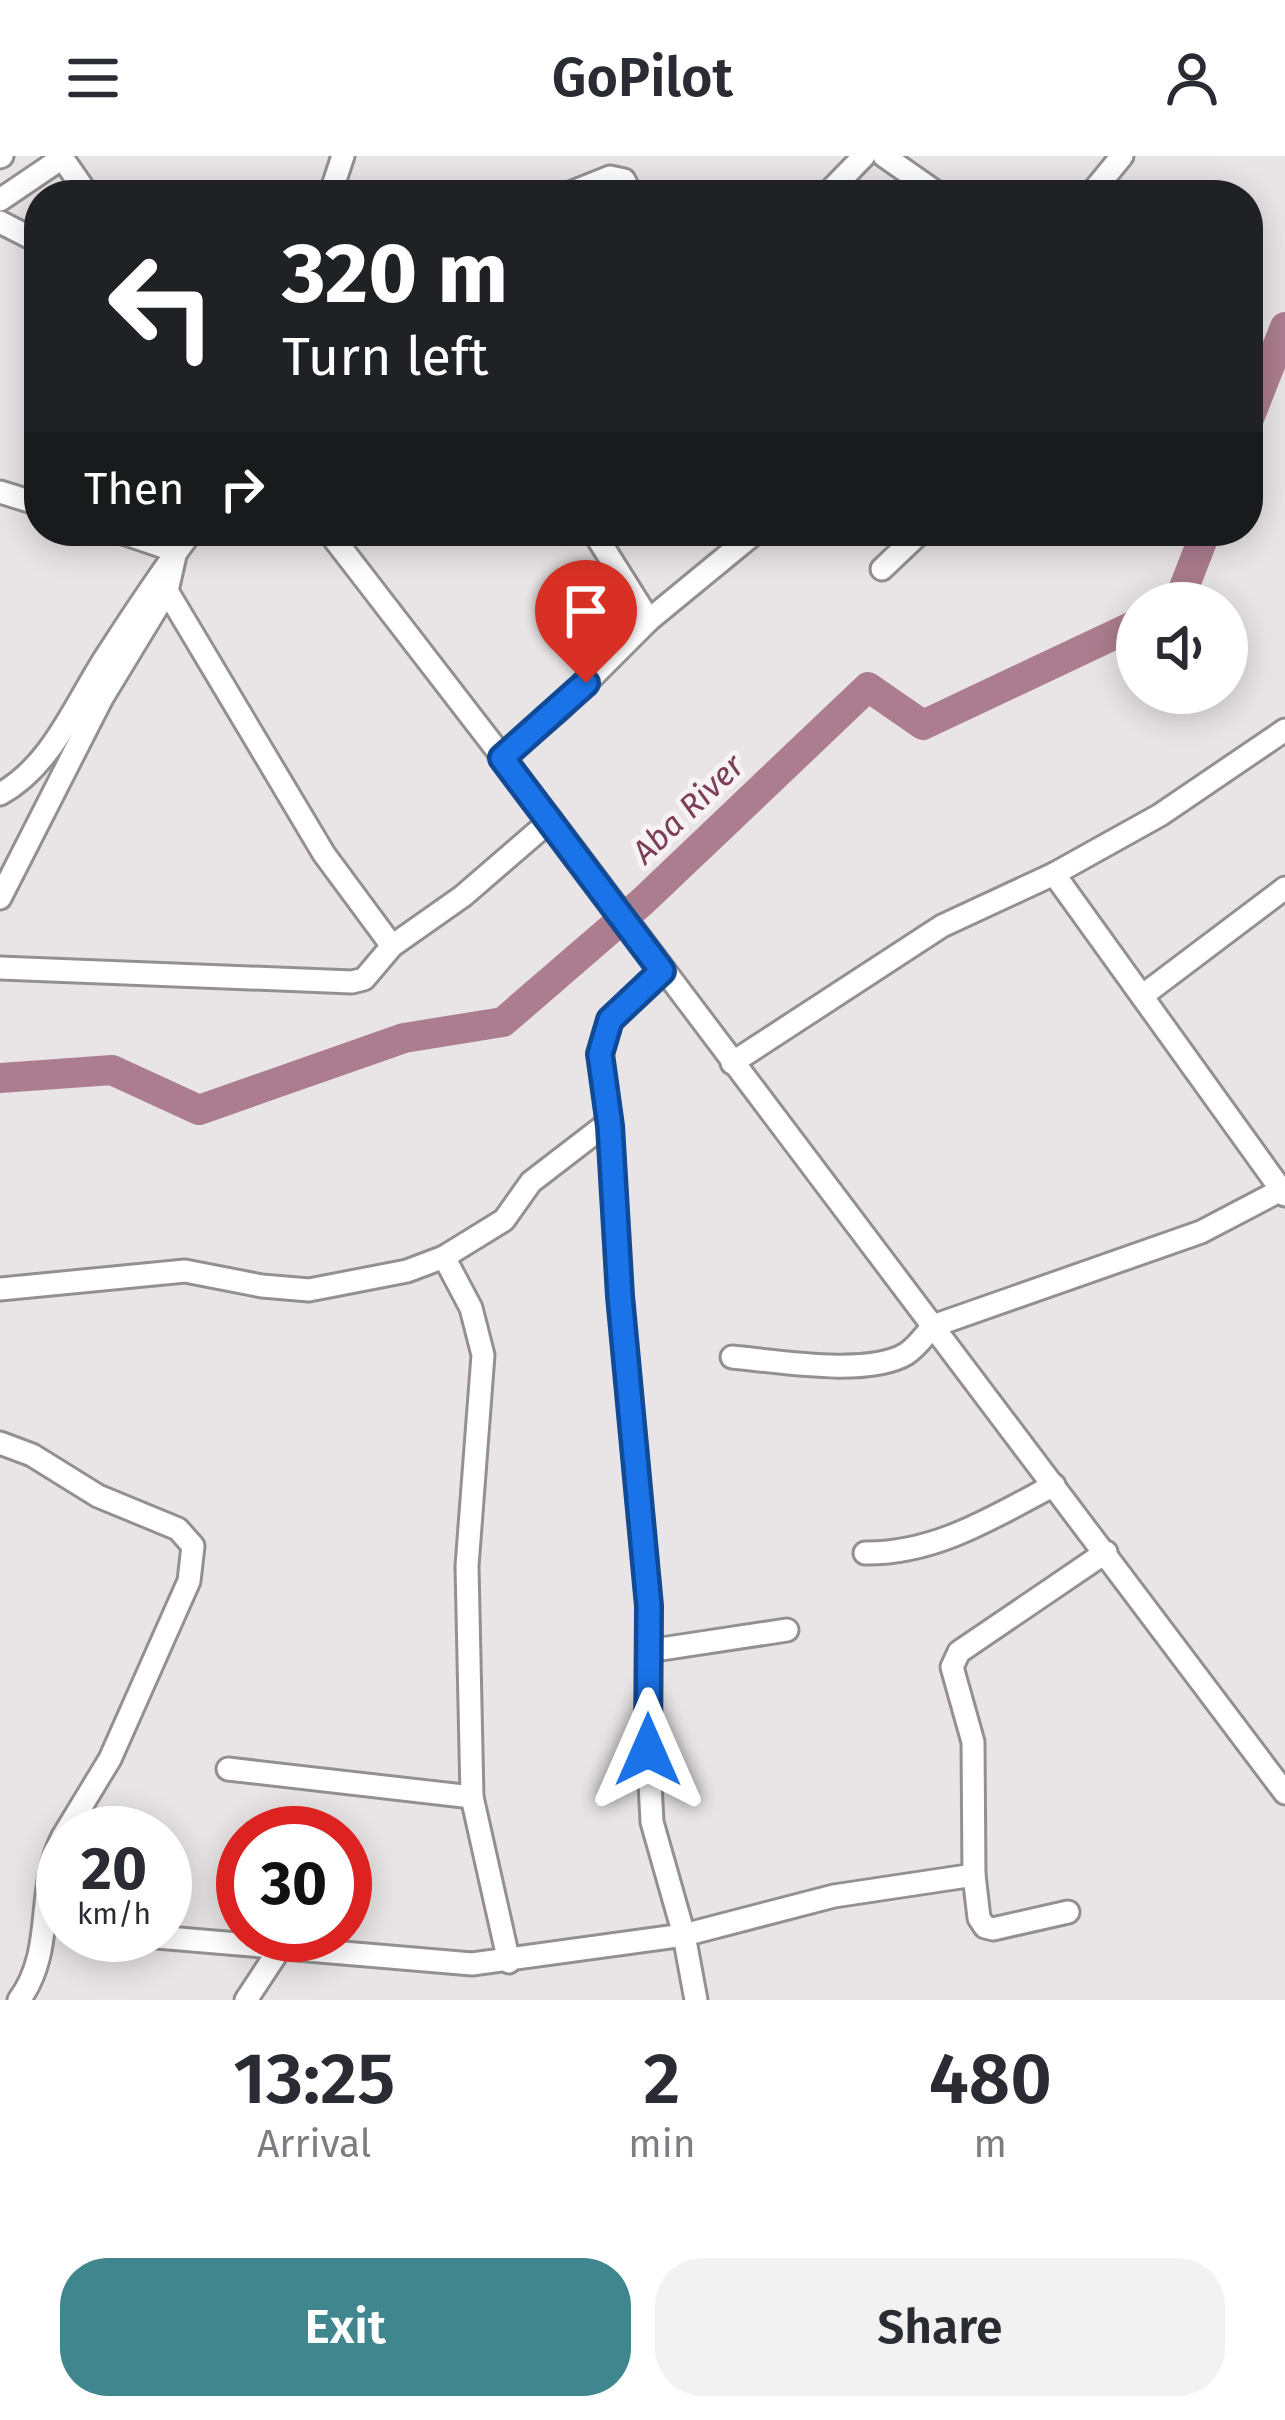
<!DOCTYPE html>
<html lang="en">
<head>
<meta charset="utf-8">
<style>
  :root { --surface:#fff; --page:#f2f2f3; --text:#2b2b33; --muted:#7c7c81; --accent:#3f868e }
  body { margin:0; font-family:"Fira Sans",sans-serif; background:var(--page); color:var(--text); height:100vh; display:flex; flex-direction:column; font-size:45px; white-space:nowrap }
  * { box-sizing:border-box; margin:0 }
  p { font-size:39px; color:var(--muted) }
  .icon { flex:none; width:66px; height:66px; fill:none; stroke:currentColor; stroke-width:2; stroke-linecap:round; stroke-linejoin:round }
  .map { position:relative; height:1844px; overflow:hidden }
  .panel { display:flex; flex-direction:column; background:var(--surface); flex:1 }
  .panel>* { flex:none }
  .top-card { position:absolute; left:24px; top:24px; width:1239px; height:366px; border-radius:48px; box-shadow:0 6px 30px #0003; background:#202124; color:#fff; overflow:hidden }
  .buttons { position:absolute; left:1116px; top:426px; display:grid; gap:24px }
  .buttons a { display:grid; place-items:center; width:132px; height:132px; border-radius:50%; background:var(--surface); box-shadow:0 6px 30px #0003; font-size:60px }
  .speed { position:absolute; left:36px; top:1650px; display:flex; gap:24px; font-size:60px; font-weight:700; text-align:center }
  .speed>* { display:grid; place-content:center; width:156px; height:156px; border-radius:50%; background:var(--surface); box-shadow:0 6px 30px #0003; line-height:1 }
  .speed small { font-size:30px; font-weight:400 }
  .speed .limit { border:18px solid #d22; background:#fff; color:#111 }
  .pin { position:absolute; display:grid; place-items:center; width:102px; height:102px; color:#fff; margin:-123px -51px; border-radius:50% 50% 50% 0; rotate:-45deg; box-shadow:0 0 12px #0007 }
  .pin .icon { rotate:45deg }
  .me { position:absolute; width:132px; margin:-66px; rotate:0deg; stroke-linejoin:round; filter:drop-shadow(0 0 9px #0008) }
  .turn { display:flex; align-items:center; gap:42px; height:252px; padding:0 60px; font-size:54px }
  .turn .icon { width:156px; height:156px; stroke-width:2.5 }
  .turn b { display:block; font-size:84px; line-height:102px }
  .then { display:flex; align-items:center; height:114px; padding:0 60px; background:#0003; gap:24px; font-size:45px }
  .eta { display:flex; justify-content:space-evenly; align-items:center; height:204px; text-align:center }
  .eta b { font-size:72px; font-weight:600; line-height:84px }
  .action { display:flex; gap:24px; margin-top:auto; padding:24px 60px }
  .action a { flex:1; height:138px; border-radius:48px; background:var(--accent); color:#fff; font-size:48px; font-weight:600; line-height:138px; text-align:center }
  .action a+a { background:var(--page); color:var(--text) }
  header { display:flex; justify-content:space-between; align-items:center; height:156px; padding:0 60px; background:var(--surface); font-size:54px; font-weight:600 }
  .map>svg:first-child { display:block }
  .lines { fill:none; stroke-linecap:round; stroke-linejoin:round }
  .river { stroke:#ac7d8e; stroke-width:30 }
  .minor-casing { stroke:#949091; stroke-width:27 }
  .minor { stroke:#fff; stroke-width:21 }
  .route-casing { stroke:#114b97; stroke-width:30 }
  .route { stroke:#1a73e8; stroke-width:21 }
  .labels { text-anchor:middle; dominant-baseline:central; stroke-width:10; stroke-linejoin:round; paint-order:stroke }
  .water-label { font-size:33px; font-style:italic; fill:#7c3d57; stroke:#f7f2f4 }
</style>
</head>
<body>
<header><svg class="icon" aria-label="menu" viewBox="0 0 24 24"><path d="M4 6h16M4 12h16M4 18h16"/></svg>GoPilot<svg class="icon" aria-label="person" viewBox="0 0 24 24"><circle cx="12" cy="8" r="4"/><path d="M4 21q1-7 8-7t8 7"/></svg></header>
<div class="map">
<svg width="1285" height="1844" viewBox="0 0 1285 1844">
  <rect width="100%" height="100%" fill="#e9e5e6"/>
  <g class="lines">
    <!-- river -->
    <g class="river">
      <polyline points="1248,265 1285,171"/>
      <polyline points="1178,447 1206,375"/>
      <polyline points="0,922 112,914 199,954 404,882 503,866 642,746 868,531 923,569 1137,468"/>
    </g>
    <!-- minor casing -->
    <g class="minor-casing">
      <g id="minor">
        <polyline points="61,0 88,39"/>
        <polyline points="884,0 940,39"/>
        <polyline points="0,1 2,0"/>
        <polyline points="330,39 343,0"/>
        <polyline points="565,39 610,21 624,24 632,39"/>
        <polyline points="826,39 864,0"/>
        <polyline points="1090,39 1122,0"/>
        <polyline points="0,44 62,2"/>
        <polyline points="0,66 39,86"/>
        <polyline points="0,336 39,348"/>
        <polyline points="117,375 176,395"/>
        <polyline points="328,375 551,664 1285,1637"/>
        <polyline points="593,375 649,464"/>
        <polyline points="882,413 922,375"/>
        <polyline points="167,435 324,698 392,790"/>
        <polyline points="502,602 560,553 649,464 756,376"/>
        <path d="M0 638C52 610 76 546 107 499 134 457 162 415 192 375"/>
        <polyline points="1054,718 1160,659 1285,574"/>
        <polyline points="0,742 102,542 167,435 176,395"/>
        <polyline points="0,812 352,826 364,823 392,790 463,740 551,664"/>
        <polyline points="662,815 610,864 600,898 610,971 620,1140 649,1451 647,1569 652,1666 684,1779 696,1844"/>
        <polyline points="1142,840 1285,732"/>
        <polyline points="732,907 942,770 1054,718 1285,1039"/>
        <polyline points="444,1101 471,1152 483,1199 467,1410 472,1641 509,1806"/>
        <polyline points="0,1133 185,1115 262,1130 309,1134 407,1115 444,1101 504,1064 531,1026 609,966"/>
        <path d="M732 1201C776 1205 867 1221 906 1198 917 1191 925 1179 933 1170L1201 1076 1285 1032"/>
        <polyline points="0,1287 32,1299 98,1340 178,1373 193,1390 189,1425 110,1603 65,1677"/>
        <path d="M865 1397C935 1398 994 1361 1054 1329"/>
        <polyline points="648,1495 787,1474"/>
        <polyline points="228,1613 472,1641"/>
        <polyline points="1068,1756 993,1773 985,1771 979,1762 974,1719 973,1586 952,1511 959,1496 1106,1396"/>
        <polyline points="133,1779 472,1808 684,1779 834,1740 974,1719"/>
        <path d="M19 1844C56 1794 35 1734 63 1680"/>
        <polyline points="246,1844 281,1791"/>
      </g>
    </g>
    <!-- minor -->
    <use href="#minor" class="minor"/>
  </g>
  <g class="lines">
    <!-- route casing -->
    <g class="route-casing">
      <polyline id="route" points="586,527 502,602 662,815 610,864 600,898 610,970 620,1140 649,1450 648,1594"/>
    </g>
    <!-- route -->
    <use href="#route" class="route"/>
  </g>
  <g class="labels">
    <!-- water labels -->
    <g class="water-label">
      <text transform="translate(688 653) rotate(-44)">Aba River</text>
    </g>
  </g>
</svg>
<div class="buttons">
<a><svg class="icon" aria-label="sound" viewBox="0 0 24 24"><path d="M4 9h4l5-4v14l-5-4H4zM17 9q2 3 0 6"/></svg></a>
</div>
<div class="speed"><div>20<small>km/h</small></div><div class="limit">30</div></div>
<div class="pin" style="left:586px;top:527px;background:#d93025"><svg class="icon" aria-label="arrive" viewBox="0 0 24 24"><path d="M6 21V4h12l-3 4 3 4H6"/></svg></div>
<svg class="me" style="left:648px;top:1594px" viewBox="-20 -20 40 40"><path d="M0-17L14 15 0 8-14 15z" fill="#1a73e8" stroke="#fff" stroke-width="4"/></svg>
<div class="top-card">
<div class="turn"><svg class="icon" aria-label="left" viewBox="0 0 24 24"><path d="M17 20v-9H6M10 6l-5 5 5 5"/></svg><div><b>320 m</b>Turn left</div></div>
<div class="then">Then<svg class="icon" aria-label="right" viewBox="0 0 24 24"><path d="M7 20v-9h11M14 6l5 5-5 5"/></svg></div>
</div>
</div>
<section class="panel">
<div class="eta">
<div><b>13:25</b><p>Arrival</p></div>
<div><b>2</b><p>min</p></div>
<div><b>480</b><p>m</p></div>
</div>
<div class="action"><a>Exit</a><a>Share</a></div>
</section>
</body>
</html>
